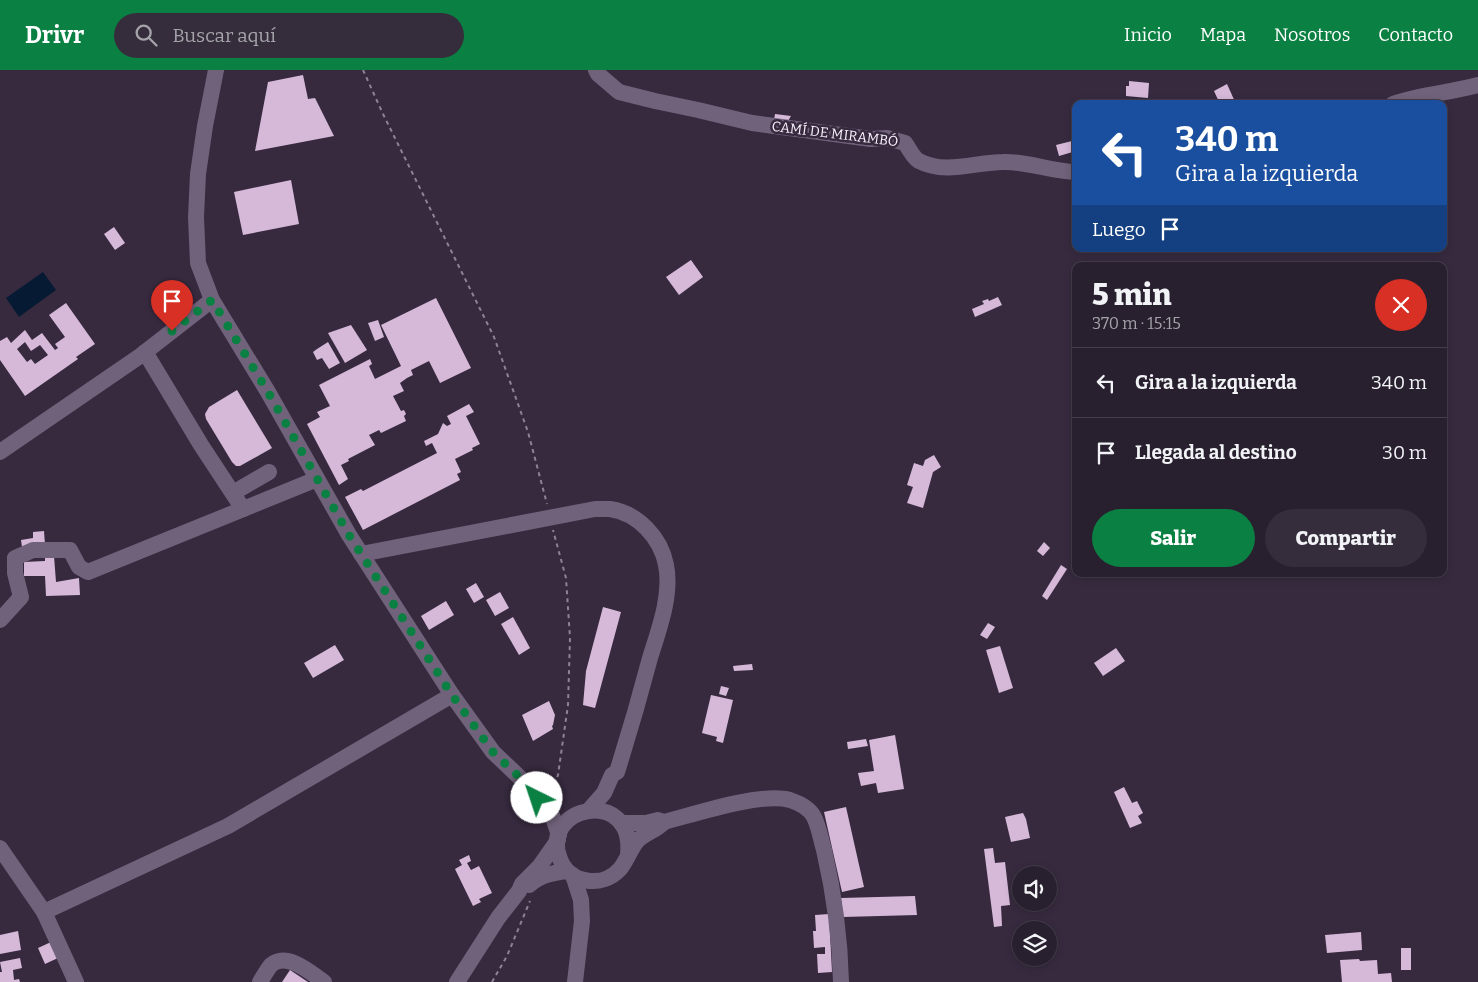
<!DOCTYPE html>
<html lang="es">
<head>
<meta charset="utf-8">
<style>
  :root { --surface:#29202f; --page:#352d3b; --text:#f1f3f6; --muted:#a5a3aa; --line:#453e4b; --accent:#0b8043 }
  body { margin:0; font-family:Bitter,serif; background:var(--page); color:var(--text); height:100vh; display:flex; flex-direction:column; font-size:19px; white-space:nowrap }
  * { box-sizing:border-box; margin:0 }
  p { font-size:16px; color:var(--muted) }
  .icon { flex:none; width:28px; height:28px; fill:none; stroke:currentColor; stroke-width:2; stroke-linecap:round; stroke-linejoin:round }
  .map { position:relative; flex:1; overflow:hidden }
  .drawer { position:absolute; left:1072px; top:192px; width:375px; height:315px; display:flex; flex-direction:column; background:var(--surface); border-radius:10px; box-shadow:0 2px 8px #0003,0 0 0 1px var(--line) }
  .drawer>* { flex:none }
  .hud { position:absolute; left:1072px; top:30px; width:375px; height:152px; border-radius:10px; box-shadow:0 2px 8px #0003,0 0 0 1px var(--line); background:#1a4fa0; color:#fff; overflow:hidden }
  .buttons { position:absolute; left:1012px; top:796px; display:grid; gap:10px }
  .buttons a { display:grid; place-items:center; width:45px; height:45px; border-radius:50%; background:var(--surface); box-shadow:0 2px 8px #0003,0 0 0 1px var(--line); font-size:25px }
  .pin { position:absolute; display:grid; place-items:center; width:42px; height:42px; color:#fff; margin:-51px -21px; border-radius:50% 50% 50% 0; rotate:-45deg; box-shadow:0 0 5px #0007 }
  .pin .icon { rotate:45deg }
  .me { position:absolute; width:55px; margin:-28px; rotate:319deg; stroke-linejoin:round; filter:drop-shadow(0 0 4px #0008) }
  .turn { display:flex; align-items:center; gap:18px; height:105px; padding:0 20px; font-size:22px }
  .turn .icon { width:65px; height:65px; stroke-width:2.5 }
  .turn b { display:block; font-size:35px; line-height:42px }
  .then { display:flex; align-items:center; height:48px; padding:0 20px; background:#0003; gap:10px; font-size:19px }
  .round { display:grid; place-items:center; flex:none; width:52px; height:52px; border-radius:26px; background:var(--page) }
  .summary { display:flex; align-items:center; justify-content:space-between; height:85px; padding:0 20px }
  h1 { font-size:30px; font-weight:800; line-height:38px }
  .action { display:flex; gap:10px; margin-top:auto; padding:10px 20px }
  .action a { flex:1; height:58px; border-radius:30px; background:var(--accent); color:#fff; font-size:20px; font-weight:800; line-height:58px; text-align:center }
  .action a+a { background:var(--page); color:var(--text) }
  ul { padding:0; list-style:none }
  li { display:flex; align-items:center; gap:15px; height:70px; padding:0 20px; border-top:1px solid var(--line) }
  li div { flex:1 }
  li b { display:block; font-size:19px }
  li em { font-style:normal }
  header { display:flex; align-items:center; gap:30px; box-sizing:border-box; height:70px; padding:0 25px; background:var(--accent); color:#fff }
  header strong { font-size:24px }
  nav { display:flex; gap:28px; margin-inline-start:auto; font-size:18px }
  .search { width:350px; height:45px; background:var(--page); display:flex; align-items:center; gap:12px; box-sizing:border-box; padding:0 18px; border-radius:28px; color:var(--muted); font-size:19px }
  .map>svg:first-child { display:block }
  .water { fill:#071a33 }
  .building { fill:#d6b9d9; fill-rule:evenodd }
  .lines { fill:none; stroke-linecap:round; stroke-linejoin:round }
  .path { stroke:#8d8394; stroke-width:2; stroke-dasharray:4 4; stroke-linecap:butt }
  .minor { stroke:#70627a; stroke-width:16 }
  .route { stroke:#0b8043; stroke-width:9; stroke-dasharray:0 16.2 }
  .labels { text-anchor:middle; dominant-baseline:central; stroke-width:5; stroke-linejoin:round; paint-order:stroke }
  .street-label { font-size:14px; fill:#f8f2fd; stroke:#372a3f }
</style>
</head>
<body>
<header>
<strong>Drivr</strong>
<div class="search"><svg class="icon" aria-label="search" viewBox="0 0 24 24"><circle cx="10" cy="10" r="6"/><path d="M15 15l6 6"/></svg>Buscar aquí</div>
<nav><a>Inicio</a><a>Mapa</a><a>Nosotros</a><a>Contacto</a></nav>
</header>
<div class="map">
<svg width="1478" height="912" viewBox="0 0 1478 912">
  <rect width="100%" height="100%" fill="#372a3f"/>
  <!-- water -->
  <polygon class="water" points="43,202 56,220 19,247 6,228"/>
  <!-- building -->
  <g class="building">
    <polygon points="303,5 308,29 315,28 334,66 255,81 268,12"/>
    <polygon points="1129,11 1149,13 1148,28 1126,26 1126,16 1129,16"/>
    <polygon points="1227,14 1236,34 1220,34 1214,21"/>
    <polygon points="775,44 791,46 788,51 774,50"/>
    <polygon points="1076,70 1076,81 1059,86 1056,75"/>
    <polygon points="291,110 299,154 243,165 234,122"/>
    <polygon points="114,157 125,173 115,180 104,164"/>
    <polygon points="691,190 703,207 679,225 666,207"/>
    <polygon points="998,227 1002,235 975,247 972,239 984,234 982,231 988,229 989,231"/>
    <polygon points="436,228 471,298 440,313 429,291 411,300 413,305 407,308 400,313 404,321 393,326 401,341 404,340 406,344 404,346 406,351 381,363 379,360 369,365 375,375 348,389 349,391 341,395 348,409 339,415 307,354 320,347 317,342 330,336 319,315 370,289 372,294 369,296 375,309 401,296 381,255"/>
    <path d="M66 233 95 274 76 287 78 289 25 326 0 290V271L7 267 11 273 25 260 32 270 42 263 55 280 58 278 55 274 65 267 49 245ZM25 272 31 281 40 275 48 285 35 294 31 289 27 292 17 279Z"/>
    <polygon points="378,250 384,267 375,271 368,253"/>
    <polygon points="351,255 367,280 345,293 328,263"/>
    <polygon points="328,272 340,293 329,299 322,288 317,290 313,282 317,279"/>
    <polygon points="237,320 272,378 240,396 236,396 232,392 206,349 205,344 209,337"/>
    <polygon points="469,334 474,342 466,346 480,374 472,378 473,380 455,389 461,402 457,404 460,410 363,460 345,427 361,419 363,421 437,383 432,373 426,376 424,371 438,364 443,353 447,356 451,354 447,346"/>
    <polygon points="934,385 941,397 933,402 923,438 907,433 913,417 907,415 914,393 923,396 925,390"/>
    <polygon points="44,461 45,475 22,477 21,470 33,468 33,462"/>
    <polygon points="1044,472 1050,478 1043,486 1037,481"/>
    <polygon points="54,486 56,512 79,508 80,525 46,526 45,506 24,506 24,492 45,491 45,487"/>
    <polygon points="1061,495 1067,499 1047,530 1042,526"/>
    <polygon points="476,513 484,527 474,533 466,519"/>
    <polygon points="500,522 509,538 495,546 486,530"/>
    <polygon points="446,531 454,545 429,560 421,546"/>
    <polygon points="603,537 621,542 595,638 583,635 586,601"/>
    <polygon points="513,547 530,578 519,585 501,554"/>
    <polygon points="988,553 995,557 987,569 980,565"/>
    <polygon points="335,575 344,590 313,608 304,593"/>
    <polygon points="1000,576 1013,618 999,623 986,580"/>
    <polygon points="1116,578 1125,591 1103,606 1094,593"/>
    <polygon points="752,594 753,600 734,601 733,596"/>
    <polygon points="721,616 729,618 726,626 719,624"/>
    <polygon points="711,625 733,630 723,673 716,671 717,667 702,663"/>
    <polygon points="549,631 555,645 553,655 552,656 553,659 533,671 522,645"/>
    <polygon points="895,665 904,719 878,723 876,713 861,716 858,703 874,701 869,670"/>
    <polygon points="866,669 868,676 848,679 847,672"/>
    <polygon points="1124,717 1132,733 1137,731 1143,743 1138,746 1142,753 1130,758 1114,722"/>
    <polygon points="846,737 864,817 842,822 824,742"/>
    <polygon points="1023,743 1026,749 1030,768 1011,772 1005,747"/>
    <polygon points="993,778 995,793 1005,792 1010,835 1001,836 1002,856 994,857 984,779"/>
    <polygon points="469,785 471,791 467,793 471,800 479,796 492,823 479,829 481,832 473,836 455,799 462,795 459,790"/>
    <polygon points="915,826 917,845 843,847 841,828"/>
    <polygon points="829,844 832,902 818,903 817,884 825,884 825,877 814,878 813,861 816,861 815,845"/>
    <polygon points="18,861 21,880 0,884 0,865"/>
    <polygon points="1361,862 1362,880 1327,883 1325,865"/>
    <polygon points="51,872 58,888 45,894 38,878"/>
    <rect x="1401" y="878" width="10" height="22"/>
    <polygon points="20,888 22,898 13,900 14,910 19,909 20,912 0,912 0,902 2,902 0,892"/>
    <polygon points="1359,889 1360,891 1377,890 1378,904 1391,903 1392,912 1342,912 1340,890"/>
    <polygon points="290,900 308,912 282,912"/>
  </g>
  <g class="lines">
    <!-- path -->
    <g class="path">
      <polyline points="363,0 383,44 494,267 528,362 547,434"/>
      <polyline points="551,722 558,705 568,635 570,568 566,508 553,460"/>
      <polyline points="492,912 507,886 530,831"/>
    </g>
    <!-- minor -->
    <g class="minor">
      <path d="M216 0 205 56 198 104 196 147 198 193 212 230 268 322 349 465 452 625 493 682 535 722C538 730 545 734 550 742 554 748 556 757 559 765"/>
      <path d="M596 0 598 4 619 22 655 31 698 40 752 53 871 69 887 68 905 73C909 78 913 88 919 91 945 105 976 92 1003 92 1028 91 1052 102 1076 102"/>
      <path d="M1393 34C1420 24 1450 23 1478 15"/>
      <polyline points="145,282 201,375 243,439"/>
      <polyline points="0,382 140,286 212,230"/>
      <polyline points="233,423 269,402"/>
      <path d="M361 484 595 439C600 439 605 439 610 439 638 443 661 468 666 495 672 525 659 559 650 588 640 626 629 664 617 702L612 705 604 723 589 740"/>
      <polyline points="0,550 21,527 15,503 15,488 33,480 70,480 79,497 88,502 317,409"/>
      <path d="M621 753H646L658 750 664 752C695 744 760 722 790 730 799 733 810 739 814 747 819 757 821 770 824 780 834 823 840 868 841 912"/>
      <polyline points="0,778 44,842 76,912"/>
      <path d="M628 784C635 716 538 736 560 789 569 813 602 819 620 799 627 791 630 779 638 770 646 763 656 760 663 753"/>
      <polyline points="573,805 581,830 582,851 575,912"/>
      <path d="M529 815C541 805 552 803 567 801"/>
      <polyline points="44,842 228,756 452,625"/>
      <path d="M260 912C263 907 267 900 271 895 287 881 311 903 324 912"/>
      <polyline points="457,912 498,848 519,821 522,814 539,797 558,770"/>
    </g>
  </g>
  <g class="lines">
    <!-- route -->
    <polyline class="route" points="172,261 212,230 268,322 349,465 452,625 493,682 535,722 537,728"/>
  </g>
  <g class="labels">
    <!-- street labels -->
    <g class="street-label">
      <text transform="translate(835 64) rotate(7)">CAMÍ DE MIRAMBÓ</text>
    </g>
  </g>
</svg>
<div class="buttons">
<a><svg class="icon" aria-label="sound" viewBox="0 0 24 24"><path d="M4 9h4l5-4v14l-5-4H4zM17 9q2 3 0 6"/></svg></a>
<a><svg class="icon" aria-label="layers" viewBox="0 0 24 24"><path d="M12 4l9 5-9 5-9-5zM3 14l9 5 9-5"/></svg></a>
</div>
<div class="pin" style="left:172px;top:261px;background:#d93025"><svg class="icon" aria-label="arrive" viewBox="0 0 24 24"><path d="M6 21V4h12l-3 4 3 4H6"/></svg></div>
<svg class="me" style="left:537px;top:728px" viewBox="-20 -20 40 40"><circle r="19" fill="#fff"/><path d="M0-13L10 11 0 6-10 11z" fill="#0b8043"/></svg>
<div class="hud">
<div class="turn"><svg class="icon" aria-label="left" viewBox="0 0 24 24"><path d="M17 20v-9H6M10 6l-5 5 5 5"/></svg><div><b>340 m</b>Gira a la izquierda</div></div>
<div class="then">Luego<svg class="icon" aria-label="arrive" viewBox="0 0 24 24"><path d="M6 21V4h12l-3 4 3 4H6"/></svg></div>
</div>
<section class="drawer">
<div class="summary"><div><h1>5 min</h1><p>370 m · 15:15</p></div><a class="round" style="background:#d93025;color:#fff"><svg class="icon" aria-label="close" viewBox="0 0 24 24"><path d="M6 6l12 12M18 6L6 18"/></svg></a></div>
<ul>
<li><svg class="icon" aria-label="left" viewBox="0 0 24 24"><path d="M17 20v-9H6M10 6l-5 5 5 5"/></svg><div><b>Gira a la izquierda</b></div><em>340 m</em></li>
<li><svg class="icon" aria-label="arrive" viewBox="0 0 24 24"><path d="M6 21V4h12l-3 4 3 4H6"/></svg><div><b>Llegada al destino</b></div><em>30 m</em></li>
</ul>
<div class="action"><a>Salir</a><a>Compartir</a></div>
</section>
</div>
</body>
</html>
